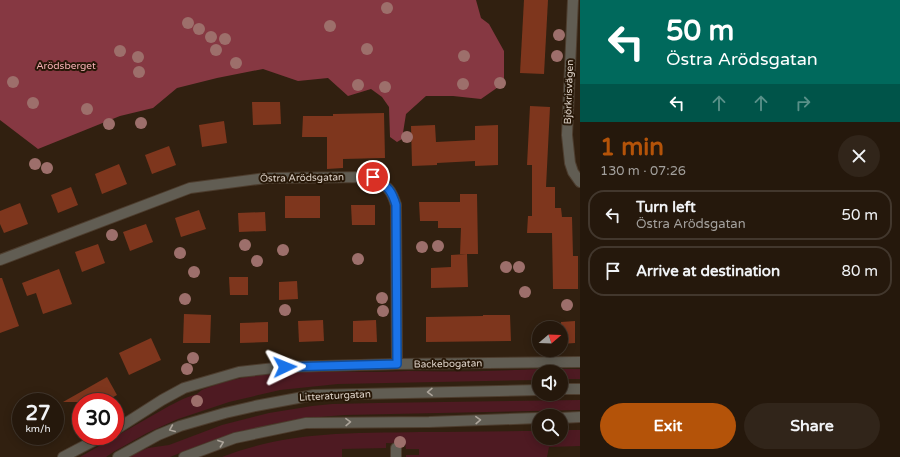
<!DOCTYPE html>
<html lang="en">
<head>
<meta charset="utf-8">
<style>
  :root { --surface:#25180c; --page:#31251a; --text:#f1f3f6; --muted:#a3a09d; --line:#42372d; --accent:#b45309 }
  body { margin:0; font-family:"Varela Round",sans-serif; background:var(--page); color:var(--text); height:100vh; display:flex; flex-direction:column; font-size:15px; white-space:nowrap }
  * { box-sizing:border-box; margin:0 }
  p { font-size:13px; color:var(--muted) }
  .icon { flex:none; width:22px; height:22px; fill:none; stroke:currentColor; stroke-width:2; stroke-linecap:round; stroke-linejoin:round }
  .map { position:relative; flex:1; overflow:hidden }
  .details { display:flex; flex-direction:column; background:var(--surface); width:320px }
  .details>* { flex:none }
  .hud { background:#00695c; color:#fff; overflow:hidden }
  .needle { width:26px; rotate:71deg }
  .buttons { position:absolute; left:532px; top:321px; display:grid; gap:8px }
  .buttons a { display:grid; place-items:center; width:36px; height:36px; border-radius:50%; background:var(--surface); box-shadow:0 2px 10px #0003,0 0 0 1px var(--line); font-size:20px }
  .speed { position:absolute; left:12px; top:393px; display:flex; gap:8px; font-size:20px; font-weight:700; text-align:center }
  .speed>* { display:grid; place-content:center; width:52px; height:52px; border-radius:50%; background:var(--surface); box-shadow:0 2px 10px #0003,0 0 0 1px var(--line); line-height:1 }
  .speed small { font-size:10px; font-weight:400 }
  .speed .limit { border:6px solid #d22; background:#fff; color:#111 }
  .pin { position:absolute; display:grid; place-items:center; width:34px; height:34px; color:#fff; margin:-17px; border:2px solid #fff; border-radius:50%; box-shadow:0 1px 4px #0007 }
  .me { position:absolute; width:44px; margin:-22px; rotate:88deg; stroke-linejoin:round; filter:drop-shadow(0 0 3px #0008) }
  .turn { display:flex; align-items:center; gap:14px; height:84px; padding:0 20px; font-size:18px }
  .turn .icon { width:52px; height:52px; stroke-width:2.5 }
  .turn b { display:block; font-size:28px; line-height:34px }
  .lanes { display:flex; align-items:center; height:38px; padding:0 20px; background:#0003; justify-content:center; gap:20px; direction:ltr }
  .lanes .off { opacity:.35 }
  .round { display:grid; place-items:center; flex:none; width:42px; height:42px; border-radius:21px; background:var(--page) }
  .overview { display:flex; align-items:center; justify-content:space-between; height:68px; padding:0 20px }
  h1 { font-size:24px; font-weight:700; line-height:30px; color:var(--accent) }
  .cta { display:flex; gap:8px; margin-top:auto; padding:8px 20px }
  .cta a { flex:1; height:46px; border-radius:24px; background:var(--accent); color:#fff; font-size:16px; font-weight:700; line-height:46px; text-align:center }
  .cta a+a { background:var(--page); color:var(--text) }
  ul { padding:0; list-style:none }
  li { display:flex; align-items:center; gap:12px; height:50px; margin:0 8px 6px; padding:0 12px; border:2px solid var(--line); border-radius:16px }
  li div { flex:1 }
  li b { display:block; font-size:15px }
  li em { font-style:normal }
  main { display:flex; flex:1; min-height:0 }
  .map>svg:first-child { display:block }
  .green { fill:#4e1a22 }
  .forest { fill:#863842 }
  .building { fill:#7e361d }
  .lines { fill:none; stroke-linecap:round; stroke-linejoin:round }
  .minor-casing { stroke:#4d3d2e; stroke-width:12 }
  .minor { stroke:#615d53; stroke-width:10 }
  .tree { fill:#9d6f6b }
  .oneway { stroke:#aca49a }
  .route-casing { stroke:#114b97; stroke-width:10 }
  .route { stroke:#1a73e8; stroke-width:7 }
  .labels { text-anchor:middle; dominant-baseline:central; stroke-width:4; stroke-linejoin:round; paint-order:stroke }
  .park-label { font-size:10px; fill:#f5b0b5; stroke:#271707 }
  .street-label { font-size:10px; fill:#ded3c9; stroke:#271707 }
</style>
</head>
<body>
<main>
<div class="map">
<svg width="580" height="457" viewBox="0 0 580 457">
  <rect width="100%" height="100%" fill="#312010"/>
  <!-- green -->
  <g class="green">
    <path d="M538 369H580V379H561V372H539V380L338 384 280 390 229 402 178 419 147 433 115 451 106 457H80L169 406C174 404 178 401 183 399 187 397 192 396 197 394 199 392 201 390 204 389 260 367 322 372 381 372 390 372 399 371 408 371 451 372 494 371 538 369Z"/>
    <polygon points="580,400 580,410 345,415 306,418 272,424 229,435 200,445 170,457 128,457 136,453 148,448 169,445 222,425 269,413 312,406 332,404 377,403"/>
    <path d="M561 430H580V446L549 447 547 457H406V455H419V449H406L405 444 386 443V448L342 449V457H222C253 445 290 437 323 435 355 432 388 433 420 432 460 432 499 431 539 431V438H561Z"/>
  </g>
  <!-- forest -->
  <polygon class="forest" points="0,0 476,0 481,18 489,24 504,51 504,83 481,99 453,96 426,96 406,114 402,139 397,142 390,137 389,107 382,97 371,89 348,96 328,78 298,81 263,69 217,78 177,88 153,108 120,116 38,149 0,120"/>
  <!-- building -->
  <g class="building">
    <polygon points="524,0 548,0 544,74 520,73"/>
    <polygon points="252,102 280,102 281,124 253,125"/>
    <polygon points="530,106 550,107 546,187 555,187 555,208 561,208 562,217 572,217 573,256 578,256 578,289 553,289 552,233 527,233 528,216 532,216 532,165 527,165"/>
    <polygon points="384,113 385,158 343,159 343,168 327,169 327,137 302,137 303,116 333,116 333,114"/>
    <polygon points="224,121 227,143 202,147 199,125"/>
    <polygon points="435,125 436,142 475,140 475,126 498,125 498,165 475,166 475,161 437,163 437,165 412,166 411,126"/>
    <polygon points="169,146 176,165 152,174 145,155"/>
    <polygon points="119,164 127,184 102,194 95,174"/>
    <polygon points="71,187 78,205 58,213 51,195"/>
    <polygon points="460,194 477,194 478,254 460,254 461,228 438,228 438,221 420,221 419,202 460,202"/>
    <rect x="285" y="196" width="35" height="22"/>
    <polygon points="20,203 28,224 4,233 0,224 0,211"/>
    <polygon points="351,205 375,205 375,225 352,225"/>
    <polygon points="199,210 206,229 181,237 175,218"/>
    <polygon points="265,212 266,231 239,232 238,213"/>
    <polygon points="146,224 153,242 130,251 123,232"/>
    <polygon points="98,244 105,263 82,272 75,252"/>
    <polygon points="467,254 468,287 431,288 431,268 451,267 451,255"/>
    <polygon points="59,269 72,304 43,314 36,293 27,296 22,283"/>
    <polygon points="229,277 248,277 248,295 230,295"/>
    <polygon points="0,278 2,278 19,326 0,333"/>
    <polygon points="297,281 298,299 279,300 279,282"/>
    <polygon points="184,314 211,315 210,343 183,343"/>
    <polygon points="483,315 510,315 511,341 426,342 426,317 483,316"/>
    <polygon points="323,320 324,341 299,342 298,321"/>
    <polygon points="376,320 377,342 353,342 353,321"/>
    <polygon points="575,321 575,343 561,344 561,322"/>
    <polygon points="268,322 268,342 240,343 240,323"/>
    <polygon points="151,338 161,360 129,375 119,353"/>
    <polygon points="107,377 117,395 104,402 63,402"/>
  </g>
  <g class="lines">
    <!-- minor casing -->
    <g class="minor-casing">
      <g id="minor">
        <polyline points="573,0 567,135 570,163 573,172 580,182"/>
        <path d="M0 260 190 188 266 178 373 177C387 187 391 188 396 205L397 364"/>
        <polyline points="561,389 580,389"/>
        <polyline points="561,418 580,417"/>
        <polyline points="115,430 126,423 162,400 184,388 239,372 284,367 397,364 580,362"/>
        <polyline points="396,448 396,457"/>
        <polyline points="63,457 103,436"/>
        <polyline points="118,457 158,435 180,426 225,413 255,406 314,395 539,390"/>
        <polyline points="184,457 235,438 306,423 429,422 539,418"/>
      </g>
    </g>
    <!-- minor -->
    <use href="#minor" class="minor"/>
  </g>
  <!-- trees -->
  <g class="tree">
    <circle cx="387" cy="8" r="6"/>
    <circle cx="188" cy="23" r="6"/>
    <circle cx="330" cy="26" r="6"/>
    <circle cx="199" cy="29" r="6"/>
    <circle cx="559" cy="35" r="6"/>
    <circle cx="211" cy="37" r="6"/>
    <circle cx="225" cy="39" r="6"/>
    <circle cx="367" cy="49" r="6"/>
    <circle cx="216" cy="50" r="6"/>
    <circle cx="120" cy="51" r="6"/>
    <circle cx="464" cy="56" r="6"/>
    <circle cx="557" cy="56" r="6"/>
    <circle cx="138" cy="57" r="6"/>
    <circle cx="236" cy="63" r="6"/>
    <circle cx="139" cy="72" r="6"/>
    <circle cx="13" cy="82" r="6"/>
    <circle cx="500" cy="83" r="6"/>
    <circle cx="463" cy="84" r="6"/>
    <circle cx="358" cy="85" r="6"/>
    <circle cx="385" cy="87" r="6"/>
    <circle cx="33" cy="103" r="6"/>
    <circle cx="87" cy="109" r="6"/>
    <circle cx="141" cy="123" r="6"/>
    <circle cx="109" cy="124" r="6"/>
    <circle cx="407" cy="137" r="6"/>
    <circle cx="35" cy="164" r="6"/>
    <circle cx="47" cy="168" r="6"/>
    <circle cx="112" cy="235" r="6"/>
    <circle cx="245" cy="245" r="6"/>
    <circle cx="438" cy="246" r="6"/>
    <circle cx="422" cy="247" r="6"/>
    <circle cx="283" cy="250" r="6"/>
    <circle cx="180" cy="253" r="6"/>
    <circle cx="358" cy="259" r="6"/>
    <circle cx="257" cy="261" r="6"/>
    <circle cx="506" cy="267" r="6"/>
    <circle cx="519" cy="267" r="6"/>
    <circle cx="194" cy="272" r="6"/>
    <circle cx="525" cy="292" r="6"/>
    <circle cx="382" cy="298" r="6"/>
    <circle cx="185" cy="299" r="6"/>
    <circle cx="567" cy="305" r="6"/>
    <circle cx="285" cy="310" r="6"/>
    <circle cx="383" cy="311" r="6"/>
    <circle cx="193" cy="358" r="6"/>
    <circle cx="187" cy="369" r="6"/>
    <circle cx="197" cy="401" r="6"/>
    <circle cx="400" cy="442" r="6"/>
  </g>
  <!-- one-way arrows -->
  <defs><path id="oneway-chevron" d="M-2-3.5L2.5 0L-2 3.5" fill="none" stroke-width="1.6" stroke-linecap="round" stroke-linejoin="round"/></defs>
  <g class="oneway">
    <use href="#oneway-chevron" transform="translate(430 392) rotate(179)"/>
    <use href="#oneway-chevron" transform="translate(478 420) rotate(-2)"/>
    <use href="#oneway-chevron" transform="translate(348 422) rotate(-1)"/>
    <use href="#oneway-chevron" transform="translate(172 429) rotate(157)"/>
    <use href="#oneway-chevron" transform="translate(221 443) rotate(-20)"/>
  </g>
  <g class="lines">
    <!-- route casing -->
    <g class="route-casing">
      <path id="route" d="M285 367 397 364 396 205C391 188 387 187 373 177"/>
    </g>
    <!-- route -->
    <use href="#route" class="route"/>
  </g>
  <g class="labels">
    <!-- park labels -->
    <g class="park-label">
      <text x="66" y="66">Arödsberget</text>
    </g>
    <!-- street labels -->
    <g class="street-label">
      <text transform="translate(569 92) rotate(-88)">Björkrisvägen</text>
      <text transform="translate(302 178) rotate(-1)">Östra Arödsgatan</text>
      <text transform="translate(448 364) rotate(-1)">Backebogatan</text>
      <text transform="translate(335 396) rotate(-3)">Litteraturgatan</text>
    </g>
  </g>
</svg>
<div class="buttons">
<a><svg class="needle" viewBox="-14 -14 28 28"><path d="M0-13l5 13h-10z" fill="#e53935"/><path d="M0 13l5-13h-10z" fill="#a3a09d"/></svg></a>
<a><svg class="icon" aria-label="sound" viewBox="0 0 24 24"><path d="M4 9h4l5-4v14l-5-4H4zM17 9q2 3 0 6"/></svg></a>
<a><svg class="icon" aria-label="search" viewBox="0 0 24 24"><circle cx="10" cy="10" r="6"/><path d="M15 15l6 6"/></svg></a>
</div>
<div class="speed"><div>27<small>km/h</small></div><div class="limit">30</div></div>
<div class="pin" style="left:373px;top:177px;background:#d93025"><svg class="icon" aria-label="arrive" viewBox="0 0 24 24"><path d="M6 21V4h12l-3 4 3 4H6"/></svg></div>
<svg class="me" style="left:285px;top:367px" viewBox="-20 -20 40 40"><path d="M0-17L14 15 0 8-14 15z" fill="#1a73e8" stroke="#fff" stroke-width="4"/></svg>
</div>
<section class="details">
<div class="hud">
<div class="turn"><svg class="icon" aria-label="left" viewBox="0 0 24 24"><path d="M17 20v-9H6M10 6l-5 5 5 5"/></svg><div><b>50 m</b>Östra Arödsgatan</div></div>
<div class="lanes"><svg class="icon" aria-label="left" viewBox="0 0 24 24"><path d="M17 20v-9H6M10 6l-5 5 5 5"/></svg><svg class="icon off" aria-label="ahead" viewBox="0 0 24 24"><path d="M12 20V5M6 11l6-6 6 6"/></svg><svg class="icon off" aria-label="ahead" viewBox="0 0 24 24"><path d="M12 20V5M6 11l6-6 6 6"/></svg><svg class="icon off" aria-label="right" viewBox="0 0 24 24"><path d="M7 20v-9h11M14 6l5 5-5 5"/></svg></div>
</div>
<div class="overview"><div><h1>1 min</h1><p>130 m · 07:26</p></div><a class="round"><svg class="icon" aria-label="close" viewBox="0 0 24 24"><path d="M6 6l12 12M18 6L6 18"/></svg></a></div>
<ul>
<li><svg class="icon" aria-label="left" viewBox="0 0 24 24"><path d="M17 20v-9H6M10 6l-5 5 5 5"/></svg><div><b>Turn left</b><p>Östra Arödsgatan</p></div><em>50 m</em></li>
<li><svg class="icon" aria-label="arrive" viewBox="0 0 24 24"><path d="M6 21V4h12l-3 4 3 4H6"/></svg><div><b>Arrive at destination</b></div><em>80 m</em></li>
</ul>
<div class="cta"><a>Exit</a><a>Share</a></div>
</section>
</main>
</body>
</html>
